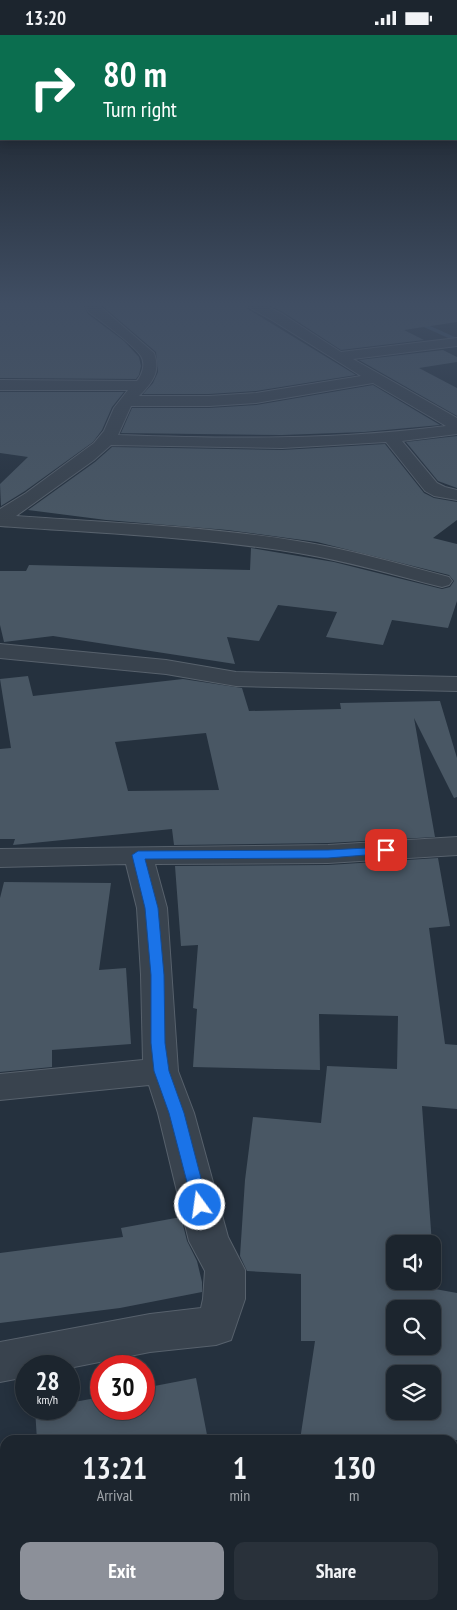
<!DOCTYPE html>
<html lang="en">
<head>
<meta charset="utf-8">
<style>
  :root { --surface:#1c252e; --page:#29313a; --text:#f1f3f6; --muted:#a0a5aa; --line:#3a424a; --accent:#8c9099 }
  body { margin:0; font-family:"PT Sans Narrow",sans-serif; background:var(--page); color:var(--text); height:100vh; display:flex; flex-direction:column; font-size:19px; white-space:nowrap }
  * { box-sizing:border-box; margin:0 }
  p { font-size:16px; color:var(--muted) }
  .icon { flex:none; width:28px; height:28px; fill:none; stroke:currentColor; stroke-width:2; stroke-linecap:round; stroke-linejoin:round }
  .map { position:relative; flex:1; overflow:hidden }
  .drawer { position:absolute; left:0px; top:1400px; width:458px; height:175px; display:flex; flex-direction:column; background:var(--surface); border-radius:15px 15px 0 0; box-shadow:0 2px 12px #0003,0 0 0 1px var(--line) }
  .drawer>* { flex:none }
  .guide { position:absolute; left:0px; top:0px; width:458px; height:105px; box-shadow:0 2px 12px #0003,0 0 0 1px var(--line); background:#0b6e4f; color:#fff; overflow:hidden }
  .fabs { position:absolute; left:386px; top:1200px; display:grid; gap:10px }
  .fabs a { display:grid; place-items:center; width:55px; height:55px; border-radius:10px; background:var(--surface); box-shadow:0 2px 12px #0003,0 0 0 1px var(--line); font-size:25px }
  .speed { position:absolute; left:15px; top:1320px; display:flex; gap:10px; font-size:25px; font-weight:700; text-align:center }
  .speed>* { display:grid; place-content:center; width:65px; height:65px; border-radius:50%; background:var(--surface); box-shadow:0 2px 12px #0003,0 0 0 1px var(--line); line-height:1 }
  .speed small { font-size:12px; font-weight:400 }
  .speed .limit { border:8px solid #d22; background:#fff; color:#111 }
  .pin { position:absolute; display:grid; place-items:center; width:42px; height:42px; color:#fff; margin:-21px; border-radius:10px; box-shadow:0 2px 8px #0006 }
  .me { position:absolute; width:55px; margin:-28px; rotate:346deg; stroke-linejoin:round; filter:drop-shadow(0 0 4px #0008) }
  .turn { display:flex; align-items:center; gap:18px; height:105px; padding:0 20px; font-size:22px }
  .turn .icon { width:65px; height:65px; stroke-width:2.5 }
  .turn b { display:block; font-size:35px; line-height:42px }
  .eta { display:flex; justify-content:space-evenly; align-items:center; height:85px; text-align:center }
  .eta b { font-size:30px; font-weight:700; line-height:35px }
  .primary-button { display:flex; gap:10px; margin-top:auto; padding:10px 20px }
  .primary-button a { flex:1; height:58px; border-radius:10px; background:var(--accent); color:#fff; font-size:20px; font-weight:700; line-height:58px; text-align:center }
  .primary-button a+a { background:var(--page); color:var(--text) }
  .status { display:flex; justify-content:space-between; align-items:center; height:35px; padding:0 25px; background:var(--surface); direction:ltr }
  .status svg { height:14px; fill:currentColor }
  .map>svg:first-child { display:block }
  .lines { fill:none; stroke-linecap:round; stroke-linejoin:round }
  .stream { fill:#394e65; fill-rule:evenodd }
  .building { fill:#495764; fill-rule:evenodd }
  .minor-casing { stroke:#57616c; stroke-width:2 }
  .minor { fill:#39434e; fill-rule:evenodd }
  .route { fill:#1a73e8; stroke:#114b97 }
</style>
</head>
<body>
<div class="status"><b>13:20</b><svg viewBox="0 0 49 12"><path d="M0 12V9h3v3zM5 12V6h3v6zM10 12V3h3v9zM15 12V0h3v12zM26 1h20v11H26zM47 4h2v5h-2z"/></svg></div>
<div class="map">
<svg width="457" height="1575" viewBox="0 0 457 1575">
  <rect width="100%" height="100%" fill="#25313e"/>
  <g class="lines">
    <!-- stream -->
    <polygon class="stream" points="415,286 419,286 457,303 457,307 415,288"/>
  </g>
  <!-- building -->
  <g class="building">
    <polygon points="0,268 82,268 88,279 124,306 139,322 141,331 139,340 136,344 0,343"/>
    <polygon points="99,268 243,268 246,273 356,340 256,356 209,359 143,359 153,348 158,337 156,317"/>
    <polygon points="264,268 457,268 457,287 404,295 424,305 341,315 283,277"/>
    <polygon points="443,315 457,322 457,327 419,333 457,353 457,381 359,325"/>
    <polygon points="373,350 440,390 364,397 282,400 121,398 132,373 209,373 256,370"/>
    <polygon points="0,357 124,357 112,372 102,395 93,407 25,456 1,471 0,449 28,422 0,418"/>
    <polygon points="457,401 457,453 438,446 406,407"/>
    <polygon points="385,409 424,458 434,463 457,467 457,485 433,503 457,509 457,566 448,593 392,585 383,610 326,602 337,577 278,570 259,606 227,602 235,629 53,601 4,607 0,590 0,536 26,536 29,530 250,535 251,513 334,527 442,554 450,552 454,546 449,540 317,507 227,495 106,485 28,475 95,427 112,412 282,415"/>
    <path d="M28 641 33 661 183 644 242 653 249 676 341 674 340 668 440 666 457 723V762L454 763 414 683 435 802 328 808 174 810 172 794 13 810 15 804H0V714L11 713 0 644ZM206 698 219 755 128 756 115 707Z"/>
    <path d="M438 823 450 891 429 893 445 1009 457 1010V1074L422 1071 432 1209H395V1246H432V1219L435 1254 457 1258V1405H300L315 1306H301V1239L247 1236 240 1221 245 1145 253 1082 321 1088 327 1031 397 1034 398 981 319 979 320 1035 193 1032 197 974 193 973 198 910 181 911 175 831 328 830ZM395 1274H432V1311H395ZM395 1339H432V1376H395Z"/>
    <polygon points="4,847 111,848 99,935 126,933 131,1009 52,1015 52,1032 0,1037 0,863"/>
    <polygon points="181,1182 187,1206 197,1226 202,1247 202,1257 120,1273 0,1288 0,1218 123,1202 121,1193"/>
    <polygon points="196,1343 208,1405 37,1405 35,1374 69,1374 69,1368 101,1362 101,1374 144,1374 144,1353"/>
  </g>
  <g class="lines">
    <!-- minor casing -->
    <g class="minor-casing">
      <g id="minor">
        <path d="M84 268H96L154 318C161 337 152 348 139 361H209L256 358 361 341 272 285 247 271 245 268H260L282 279 341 317 457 303V311L353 324 457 383V399L402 406 437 448 445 452 457 455V465L434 461 425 456 386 407 282 413 111 410 94 425 16 481C110 488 204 491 297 506 349 514 399 529 449 542L452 546 449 550 442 552C394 540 347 526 298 518 200 502 99 498 0 491V474L26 458 94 408 104 396 114 373 128 355H0V345L137 346C142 340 146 329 141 321 135 311 100 285 89 277ZM373 348 446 391C337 405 228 404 118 400L131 371H209L256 368Z"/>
        <polygon points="0,609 166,625 236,637 457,642 457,656 236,651 166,639 0,623"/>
        <polygon points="457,802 457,820 328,828 155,829 167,873 178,1036 194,1078 228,1202 245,1235 245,1264 231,1305 216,1310 150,1317 69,1333 69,1331 26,1331 26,1342 0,1347 0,1307 150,1279 201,1273 203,1264 205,1236 189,1206 158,1078 149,1050 0,1065 0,1039 143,1025 141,940 137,873 126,829 0,832 0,814 328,810"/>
      </g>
    </g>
    <!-- minor -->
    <use href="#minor" class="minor"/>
  </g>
  <!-- sky -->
  <linearGradient id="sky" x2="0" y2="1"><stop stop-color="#141b22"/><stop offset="0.55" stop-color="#404e63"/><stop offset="1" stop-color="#404e63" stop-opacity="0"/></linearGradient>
  <rect width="457" height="488" fill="url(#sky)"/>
  <!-- route -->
  <polygon class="route" points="386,812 392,815 391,818 328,823 145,824 158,873 164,940 165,1008 169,1036 184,1078 208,1170 205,1174 200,1176 194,1174 169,1078 154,1036 151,1008 151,940 145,873 132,820 138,816 328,815"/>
</svg>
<div class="fabs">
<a><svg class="icon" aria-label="sound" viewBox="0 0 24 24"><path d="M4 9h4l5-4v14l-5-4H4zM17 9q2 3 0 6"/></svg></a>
<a><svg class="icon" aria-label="search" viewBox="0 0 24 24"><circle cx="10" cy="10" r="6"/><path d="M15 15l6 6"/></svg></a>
<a><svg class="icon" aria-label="layers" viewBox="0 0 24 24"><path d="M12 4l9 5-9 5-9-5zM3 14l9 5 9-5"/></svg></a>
</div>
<div class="speed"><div>28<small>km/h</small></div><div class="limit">30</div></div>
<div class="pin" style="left:386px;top:815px;background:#d93025"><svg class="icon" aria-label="arrive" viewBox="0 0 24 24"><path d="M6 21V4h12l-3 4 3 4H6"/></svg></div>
<svg class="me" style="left:200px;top:1170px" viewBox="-20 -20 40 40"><circle r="17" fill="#1a73e8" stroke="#fff" stroke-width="3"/><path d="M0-11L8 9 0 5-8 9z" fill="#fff"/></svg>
<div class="guide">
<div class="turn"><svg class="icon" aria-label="right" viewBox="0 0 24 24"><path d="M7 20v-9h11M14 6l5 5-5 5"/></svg><div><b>80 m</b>Turn right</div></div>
</div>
<section class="drawer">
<div class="eta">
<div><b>13:21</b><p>Arrival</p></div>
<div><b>1</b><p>min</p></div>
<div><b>130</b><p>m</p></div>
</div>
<div class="primary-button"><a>Exit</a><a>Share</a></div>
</section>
</div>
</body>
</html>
